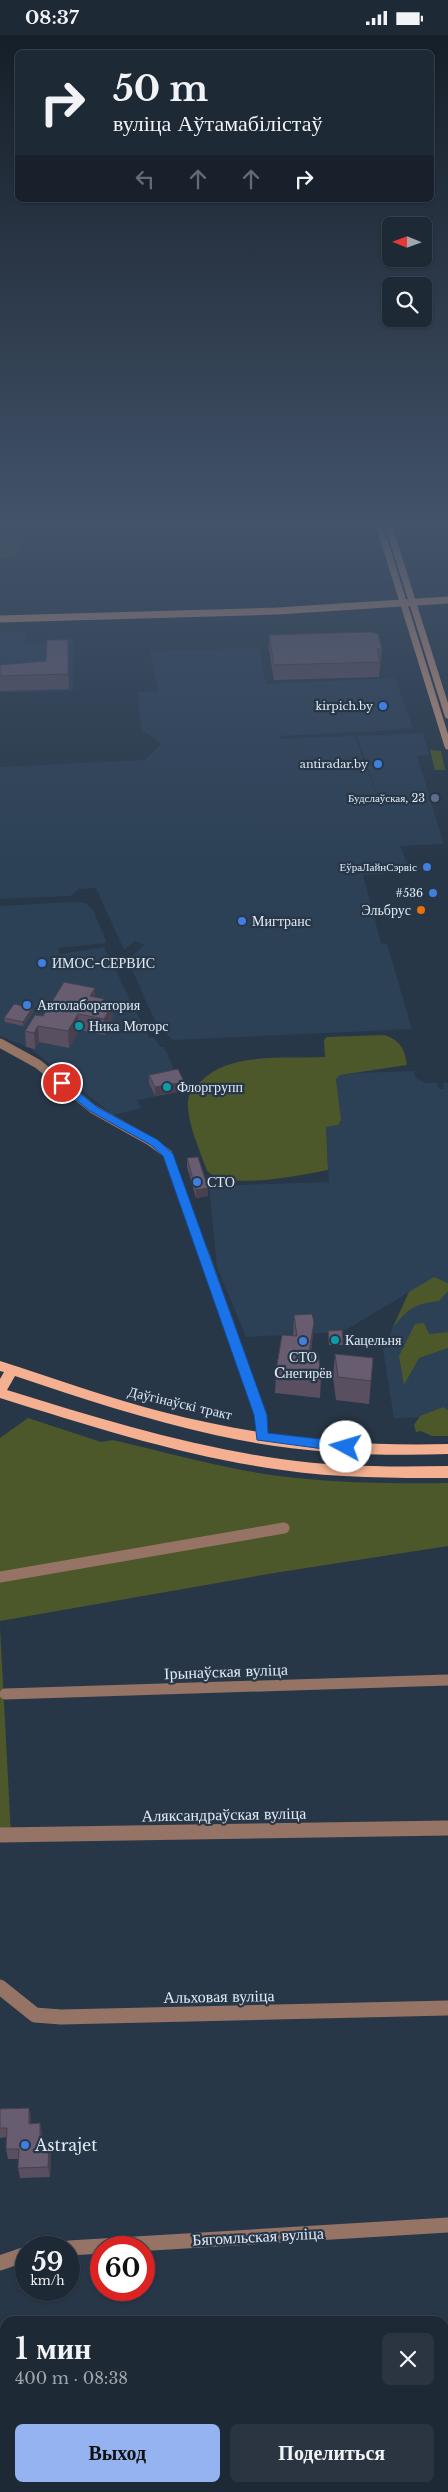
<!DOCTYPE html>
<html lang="ru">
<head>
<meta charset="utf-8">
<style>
  :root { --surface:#1e2936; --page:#2b3542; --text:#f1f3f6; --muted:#a1a6ad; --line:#3c4551; --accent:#95b2f1 }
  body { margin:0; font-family:"Libre Baskerville",serif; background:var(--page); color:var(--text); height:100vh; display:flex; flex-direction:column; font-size:19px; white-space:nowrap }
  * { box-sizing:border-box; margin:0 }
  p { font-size:16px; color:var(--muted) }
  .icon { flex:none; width:28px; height:28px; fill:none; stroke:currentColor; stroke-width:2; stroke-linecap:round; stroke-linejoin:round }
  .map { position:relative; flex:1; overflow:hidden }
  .panel { position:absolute; left:0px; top:2281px; width:449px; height:176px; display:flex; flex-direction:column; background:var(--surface); border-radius:15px 15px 0 0; box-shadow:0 1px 4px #0004,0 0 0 1px var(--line) }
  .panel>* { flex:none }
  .banner { position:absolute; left:15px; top:15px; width:419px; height:152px; border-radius:8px; box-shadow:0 1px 4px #0004,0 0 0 1px var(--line); background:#1e2936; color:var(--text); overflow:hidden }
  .needle { width:32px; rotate:271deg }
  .tools { position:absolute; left:382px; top:182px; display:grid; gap:10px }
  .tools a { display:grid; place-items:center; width:50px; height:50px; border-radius:8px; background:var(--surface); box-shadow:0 1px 4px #0004,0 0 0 1px var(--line); font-size:25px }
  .speed { position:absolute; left:15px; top:2201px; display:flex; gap:10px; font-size:25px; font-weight:700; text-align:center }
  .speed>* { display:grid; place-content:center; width:65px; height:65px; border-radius:50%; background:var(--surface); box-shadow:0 1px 4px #0004,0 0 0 1px var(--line); line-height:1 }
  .speed small { font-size:12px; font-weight:400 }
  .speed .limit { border:8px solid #d22; background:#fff; color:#111 }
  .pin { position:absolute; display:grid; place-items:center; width:42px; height:42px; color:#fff; margin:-21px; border:2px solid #fff; border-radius:50%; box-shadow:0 1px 5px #0007 }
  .me { position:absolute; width:55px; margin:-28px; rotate:276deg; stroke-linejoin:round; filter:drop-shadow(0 0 4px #0008) }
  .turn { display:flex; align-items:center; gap:18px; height:105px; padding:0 15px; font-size:22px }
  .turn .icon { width:65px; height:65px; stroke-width:2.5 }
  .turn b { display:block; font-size:35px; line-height:42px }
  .lanes { display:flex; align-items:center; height:48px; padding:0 15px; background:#0003; justify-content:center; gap:25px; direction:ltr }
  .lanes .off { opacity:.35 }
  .round { display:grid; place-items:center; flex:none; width:52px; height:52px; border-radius:8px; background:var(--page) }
  .summary { display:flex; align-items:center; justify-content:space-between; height:85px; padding:0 15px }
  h1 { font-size:30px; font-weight:600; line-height:38px }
  .button { display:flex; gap:10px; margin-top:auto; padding:10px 15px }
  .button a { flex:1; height:58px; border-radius:8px; background:var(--accent); color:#111; font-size:20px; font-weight:600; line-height:58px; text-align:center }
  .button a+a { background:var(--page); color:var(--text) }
  .status { display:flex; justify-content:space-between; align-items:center; height:35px; padding:0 25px; background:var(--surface); direction:ltr }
  .status svg { height:14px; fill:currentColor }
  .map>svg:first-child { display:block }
  .built { fill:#2c4056 }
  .green { fill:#4c572a }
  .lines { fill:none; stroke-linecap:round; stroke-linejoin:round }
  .street-far2 { stroke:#957465; stroke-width:9 }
  .street-far1 { stroke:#957465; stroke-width:11 }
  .street { stroke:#957465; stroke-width:15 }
  .secondary { stroke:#cb967e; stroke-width:7 }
  .primary { fill:#f4b091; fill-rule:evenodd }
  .wall { fill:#594f60 }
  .shaded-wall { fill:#48404e }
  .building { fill:#675c70; stroke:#48404e }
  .route { fill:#1a73e8; stroke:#114b97 }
  .shop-dot { fill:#3f7fe0; stroke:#283748; stroke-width:2 }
  .service-dot { fill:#5c6f8a; stroke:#283748; stroke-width:2 }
  .food-dot { fill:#e8710a; stroke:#283748; stroke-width:2 }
  .culture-dot { fill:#0f9aa8; stroke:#283748; stroke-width:2 }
  .labels { text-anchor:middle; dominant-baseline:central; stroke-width:4.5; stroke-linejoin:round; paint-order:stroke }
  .far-poi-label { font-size:11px; fill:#e1ebf6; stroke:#283748; text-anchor:end }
  .poi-label { font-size:14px; fill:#e1ebf6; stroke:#283748; text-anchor:start }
  .street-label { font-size:14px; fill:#e1ebf6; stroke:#283748 }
  .near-street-label { font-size:16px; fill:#e1ebf6; stroke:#283748 }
  .near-poi-label { font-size:16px; fill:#e1ebf6; stroke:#283748; text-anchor:start }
</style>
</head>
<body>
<div class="status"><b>08:37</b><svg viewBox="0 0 49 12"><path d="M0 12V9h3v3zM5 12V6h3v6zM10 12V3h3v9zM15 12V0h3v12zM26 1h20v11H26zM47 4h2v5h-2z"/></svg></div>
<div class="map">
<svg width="448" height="2457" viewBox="0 0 448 2457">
  <rect width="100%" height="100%" fill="#283748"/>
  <!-- built -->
  <g class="built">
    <polygon points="24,597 26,599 26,609 51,609 51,605 73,604 73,656 0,658 0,598"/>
    <polygon points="259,613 266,649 395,643 413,694 279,701 280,704 355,701 383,777 357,701 423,698 429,720 417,721 444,809 400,811 411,837 363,840 381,908 387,909 412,994 173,1005 156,989 128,925 144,910 135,906 124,915 96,853 79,854 70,861 0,864 0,732 145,725 160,710 163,710 141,694 138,657 158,656 150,616"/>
    <polygon points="71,867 86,868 93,875 107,908 58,913 60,919 104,912 149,1003 154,1002 160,1012 164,1012 184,1056 137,1065 141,1073 113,1080 30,1013 0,1001 0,871"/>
    <polygon points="414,1036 416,1043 425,1048 437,1048 439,1054 444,1054 443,1048 448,1048 448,1381 394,1383 383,1314 408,1258 342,1297 246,1302 217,1232 209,1151 329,1147 326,1092 338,1090 340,1085 336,1044 341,1040 356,1038"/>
  </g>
  <!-- green -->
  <g class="green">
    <polygon points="0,493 14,495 19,500 19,510 16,518 0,524"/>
    <polygon points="430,715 441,716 445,735 435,735"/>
    <path d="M384 1000C400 1005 405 1014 407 1030L340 1040 336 1044 341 1085 338 1090 326 1092 328 1135C301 1140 228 1156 207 1136 200 1115 187 1089 188 1066 189 1058 194 1052 200 1047 230 1016 285 1024 325 1022L324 1005 327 1002Z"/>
    <path d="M434 1242 448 1248V1256L439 1266C413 1269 410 1273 393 1292L409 1257Z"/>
    <polygon points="424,1288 429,1299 448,1297 448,1313 419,1323 404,1350 399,1321 415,1289"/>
    <polygon points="443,1372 448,1375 448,1401 432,1401 421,1396 416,1397 414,1390 420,1381"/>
    <path d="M28 1383 101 1407 113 1405C173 1419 234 1437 296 1443 346 1448 397 1449 448 1448V1511L274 1538 0 1586V1403Z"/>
    <polygon points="0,1592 11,1800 0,1800"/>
  </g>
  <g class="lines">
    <!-- street-far2 -->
    <polyline class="street-far2" points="0,1008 38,1029 93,1074 150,1106 168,1119 203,1218"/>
    <!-- street-far1 -->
    <g class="street-far1">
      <polyline points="203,1217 261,1380 262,1402"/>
      <polyline points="0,1542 284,1493"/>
      <polyline points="5,1659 448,1645"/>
    </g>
    <!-- street -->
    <g class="street">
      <polyline points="0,1800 448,1793"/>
      <polyline points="0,1952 35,1980 61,1982 448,1973"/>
      <polyline points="69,2213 448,2190"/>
      <polyline points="0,2228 26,2219"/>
    </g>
    <!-- secondary -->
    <g class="secondary">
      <polyline points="378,486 448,711"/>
      <polyline points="387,486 448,680"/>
      <polyline points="0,584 278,576 448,565"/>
    </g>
    <!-- primary -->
    <path class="primary" d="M0 1326C54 1343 108 1363 163 1377 256 1401 352 1412 448 1409V1419C370 1422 291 1417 215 1400 147 1385 81 1363 15 1341L7 1355C97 1383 187 1411 281 1424 336 1432 392 1432 448 1431V1443C393 1443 337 1443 282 1435 186 1422 93 1392 0 1363V1344L4 1337 0 1336Z"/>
  </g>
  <!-- wall -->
  <g class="wall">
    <polygon points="269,600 382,614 379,642 274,645 269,615"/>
    <polygon points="69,619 69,654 0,656 0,630 46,626"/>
    <polygon points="96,962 104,969 113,986 105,1000 79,995 69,1013 39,1007 35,1014 26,1012 25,996 43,981"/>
    <polygon points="32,973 33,978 23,991 5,987 4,983"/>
    <polygon points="149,1040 184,1056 155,1061 149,1048"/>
    <polygon points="187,1123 208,1153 208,1161 196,1163 187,1132"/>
    <polygon points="294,1280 314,1287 311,1317 321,1341 320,1363 275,1358 276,1336 293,1301"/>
    <polygon points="328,1296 343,1306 343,1310 329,1310"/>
    <polygon points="335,1319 373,1323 369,1369 336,1365 333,1342"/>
    <polygon points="0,2074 31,2082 31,2089 42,2098 42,2108 49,2108 51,2117 50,2142 20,2143 18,2133 18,2124 8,2124 6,2114 6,2102 0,2103"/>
  </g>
  <!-- shaded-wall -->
  <g class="shaded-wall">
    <polygon points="68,605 69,619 69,654 68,639"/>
    <polygon points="95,953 96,969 90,961"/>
    <polygon points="112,970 113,986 105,1000 104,984"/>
    <polygon points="32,973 33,978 23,991 23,987"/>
    <polygon points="78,979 79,995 69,1013 68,996"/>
    <polygon points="38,991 39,1007 35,1014 34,998"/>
    <polygon points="184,1047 184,1056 155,1061 155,1052"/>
    <polygon points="208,1153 208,1161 196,1163 196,1155"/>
    <polygon points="314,1287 312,1309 308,1339 309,1317"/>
    <polygon points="29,2073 31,2082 31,2099 29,2089"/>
    <polygon points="40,2088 42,2098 42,2118 40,2108"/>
    <polygon points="49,2108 51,2117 50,2142 48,2132"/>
  </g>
  <!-- building -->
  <g class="building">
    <polygon points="371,597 378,599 382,614 377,614 380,627 274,630 269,600"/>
    <polygon points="47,605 68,605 68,639 0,641 0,630 46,626"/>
    <polygon points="64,947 95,953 90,961 104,964 101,968 112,970 104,984 78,979 68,996 38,991 34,998 25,996 35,980 43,981"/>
    <polygon points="14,969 32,973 23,987 4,983"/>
    <polygon points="178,1034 184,1047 155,1052 149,1040"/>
    <polygon points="198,1122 208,1153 196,1155 187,1123"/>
    <polygon points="312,1279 314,1287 309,1317 318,1318 321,1341 276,1336 282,1300 297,1301 294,1280"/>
    <polygon points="342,1295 343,1306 329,1306 328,1296"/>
    <polygon points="335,1319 373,1323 371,1346 338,1342"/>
    <polygon points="29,2073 29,2089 40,2088 40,2108 49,2108 48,2132 18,2133 19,2114 6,2114 7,2093 0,2093 0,2074"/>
  </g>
  <!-- sky -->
  <linearGradient id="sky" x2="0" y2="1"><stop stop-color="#161e28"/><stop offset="0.59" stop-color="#42536a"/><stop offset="1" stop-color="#42536a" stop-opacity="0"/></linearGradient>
  <rect width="448" height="830" fill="url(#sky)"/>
  <!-- route -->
  <polygon class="route" points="62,1044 97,1072 158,1105 173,1119 267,1380 268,1398 346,1407 350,1409 352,1412 350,1416 346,1417 257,1405 254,1380 163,1121 151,1110 90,1076 58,1050 57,1048"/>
  <!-- markers -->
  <g class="shop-dot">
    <circle cx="383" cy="671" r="5"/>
    <circle cx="378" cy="729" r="5"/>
    <circle cx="427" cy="832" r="5"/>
    <circle cx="433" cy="858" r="5"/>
    <circle cx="242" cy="886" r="5"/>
    <circle cx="42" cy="928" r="5"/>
    <circle cx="27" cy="970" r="5"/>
    <circle cx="197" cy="1147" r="5"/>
    <circle cx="303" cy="1306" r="5"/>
    <circle cx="25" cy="2110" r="5"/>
  </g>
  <circle class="service-dot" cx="435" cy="763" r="5"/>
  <circle class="food-dot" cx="421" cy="875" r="5"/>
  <g class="culture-dot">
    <circle cx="79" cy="991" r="5"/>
    <circle cx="167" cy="1052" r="5"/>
    <circle cx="335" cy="1305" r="5"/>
  </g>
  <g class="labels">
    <!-- far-poi labels -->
    <g class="far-poi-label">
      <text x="373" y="671">kirpich.by</text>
      <text x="368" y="729">antiradar.by</text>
      <text x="425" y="763">Будслаўская, 23</text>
      <text x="417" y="832">ЕўраЛайнСэрвіс</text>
      <text x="423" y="858">#536</text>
    </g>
    <!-- poi labels -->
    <g class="poi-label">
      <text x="411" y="875" text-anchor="end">Эльбрус</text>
      <text x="252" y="886">Мигтранс</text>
      <text x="52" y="928">ИМОС-СЕРВИС</text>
      <text x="37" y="970">Автолаборатория</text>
      <text x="89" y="991">Ника Моторс</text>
      <text x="177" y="1052">Флоргрупп</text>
      <text x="207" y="1147">СТО</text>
      <text x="345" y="1305">Кацельня</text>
      <text x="303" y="1322" text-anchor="middle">СТО<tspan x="303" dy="16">Cнегирёв</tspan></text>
    </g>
    <!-- street labels -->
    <g class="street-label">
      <text transform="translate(180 1368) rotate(13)">Даўгінаўскі тракт</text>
    </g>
    <!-- near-street labels -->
    <g class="near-street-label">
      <text transform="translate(226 1636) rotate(-2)">Ірынаўская вуліца</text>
      <text transform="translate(224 1779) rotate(-1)">Аляксандраўская вуліца</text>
      <text transform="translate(219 1961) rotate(-1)">Альховая вуліца</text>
      <text transform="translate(258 2201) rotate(-3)">Бягомльская вуліца</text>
    </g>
    <!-- near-poi labels -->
    <g class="near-poi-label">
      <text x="35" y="2110">Astrajet</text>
    </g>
  </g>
</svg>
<div class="tools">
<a><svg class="needle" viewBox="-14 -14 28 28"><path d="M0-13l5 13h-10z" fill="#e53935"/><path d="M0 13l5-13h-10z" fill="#a1a6ad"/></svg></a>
<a><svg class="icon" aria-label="search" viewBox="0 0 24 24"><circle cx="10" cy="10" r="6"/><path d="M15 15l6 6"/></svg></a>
</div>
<div class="speed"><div>59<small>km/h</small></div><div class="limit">60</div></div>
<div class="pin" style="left:62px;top:1048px;background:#d93025"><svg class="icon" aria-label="arrive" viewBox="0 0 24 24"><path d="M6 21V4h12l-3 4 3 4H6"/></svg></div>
<svg class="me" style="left:346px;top:1412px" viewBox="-20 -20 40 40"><circle r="19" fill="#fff"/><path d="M0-13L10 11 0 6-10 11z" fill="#1a73e8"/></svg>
<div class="banner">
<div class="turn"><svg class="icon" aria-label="right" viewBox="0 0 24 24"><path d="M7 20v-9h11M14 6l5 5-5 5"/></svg><div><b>50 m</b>вуліца Аўтамабілістаў</div></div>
<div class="lanes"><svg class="icon off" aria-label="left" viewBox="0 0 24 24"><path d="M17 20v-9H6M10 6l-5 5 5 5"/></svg><svg class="icon off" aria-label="ahead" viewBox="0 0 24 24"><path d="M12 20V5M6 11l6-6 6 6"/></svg><svg class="icon off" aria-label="ahead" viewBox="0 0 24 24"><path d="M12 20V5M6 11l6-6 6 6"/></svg><svg class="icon" aria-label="right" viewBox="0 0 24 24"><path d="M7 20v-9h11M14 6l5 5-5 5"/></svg></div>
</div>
<section class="panel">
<div class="summary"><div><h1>1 мин</h1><p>400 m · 08:38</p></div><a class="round"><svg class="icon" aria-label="close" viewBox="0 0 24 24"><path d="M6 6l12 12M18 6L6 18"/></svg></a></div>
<div class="button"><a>Выход</a><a>Поделиться</a></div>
</section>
</div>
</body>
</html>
